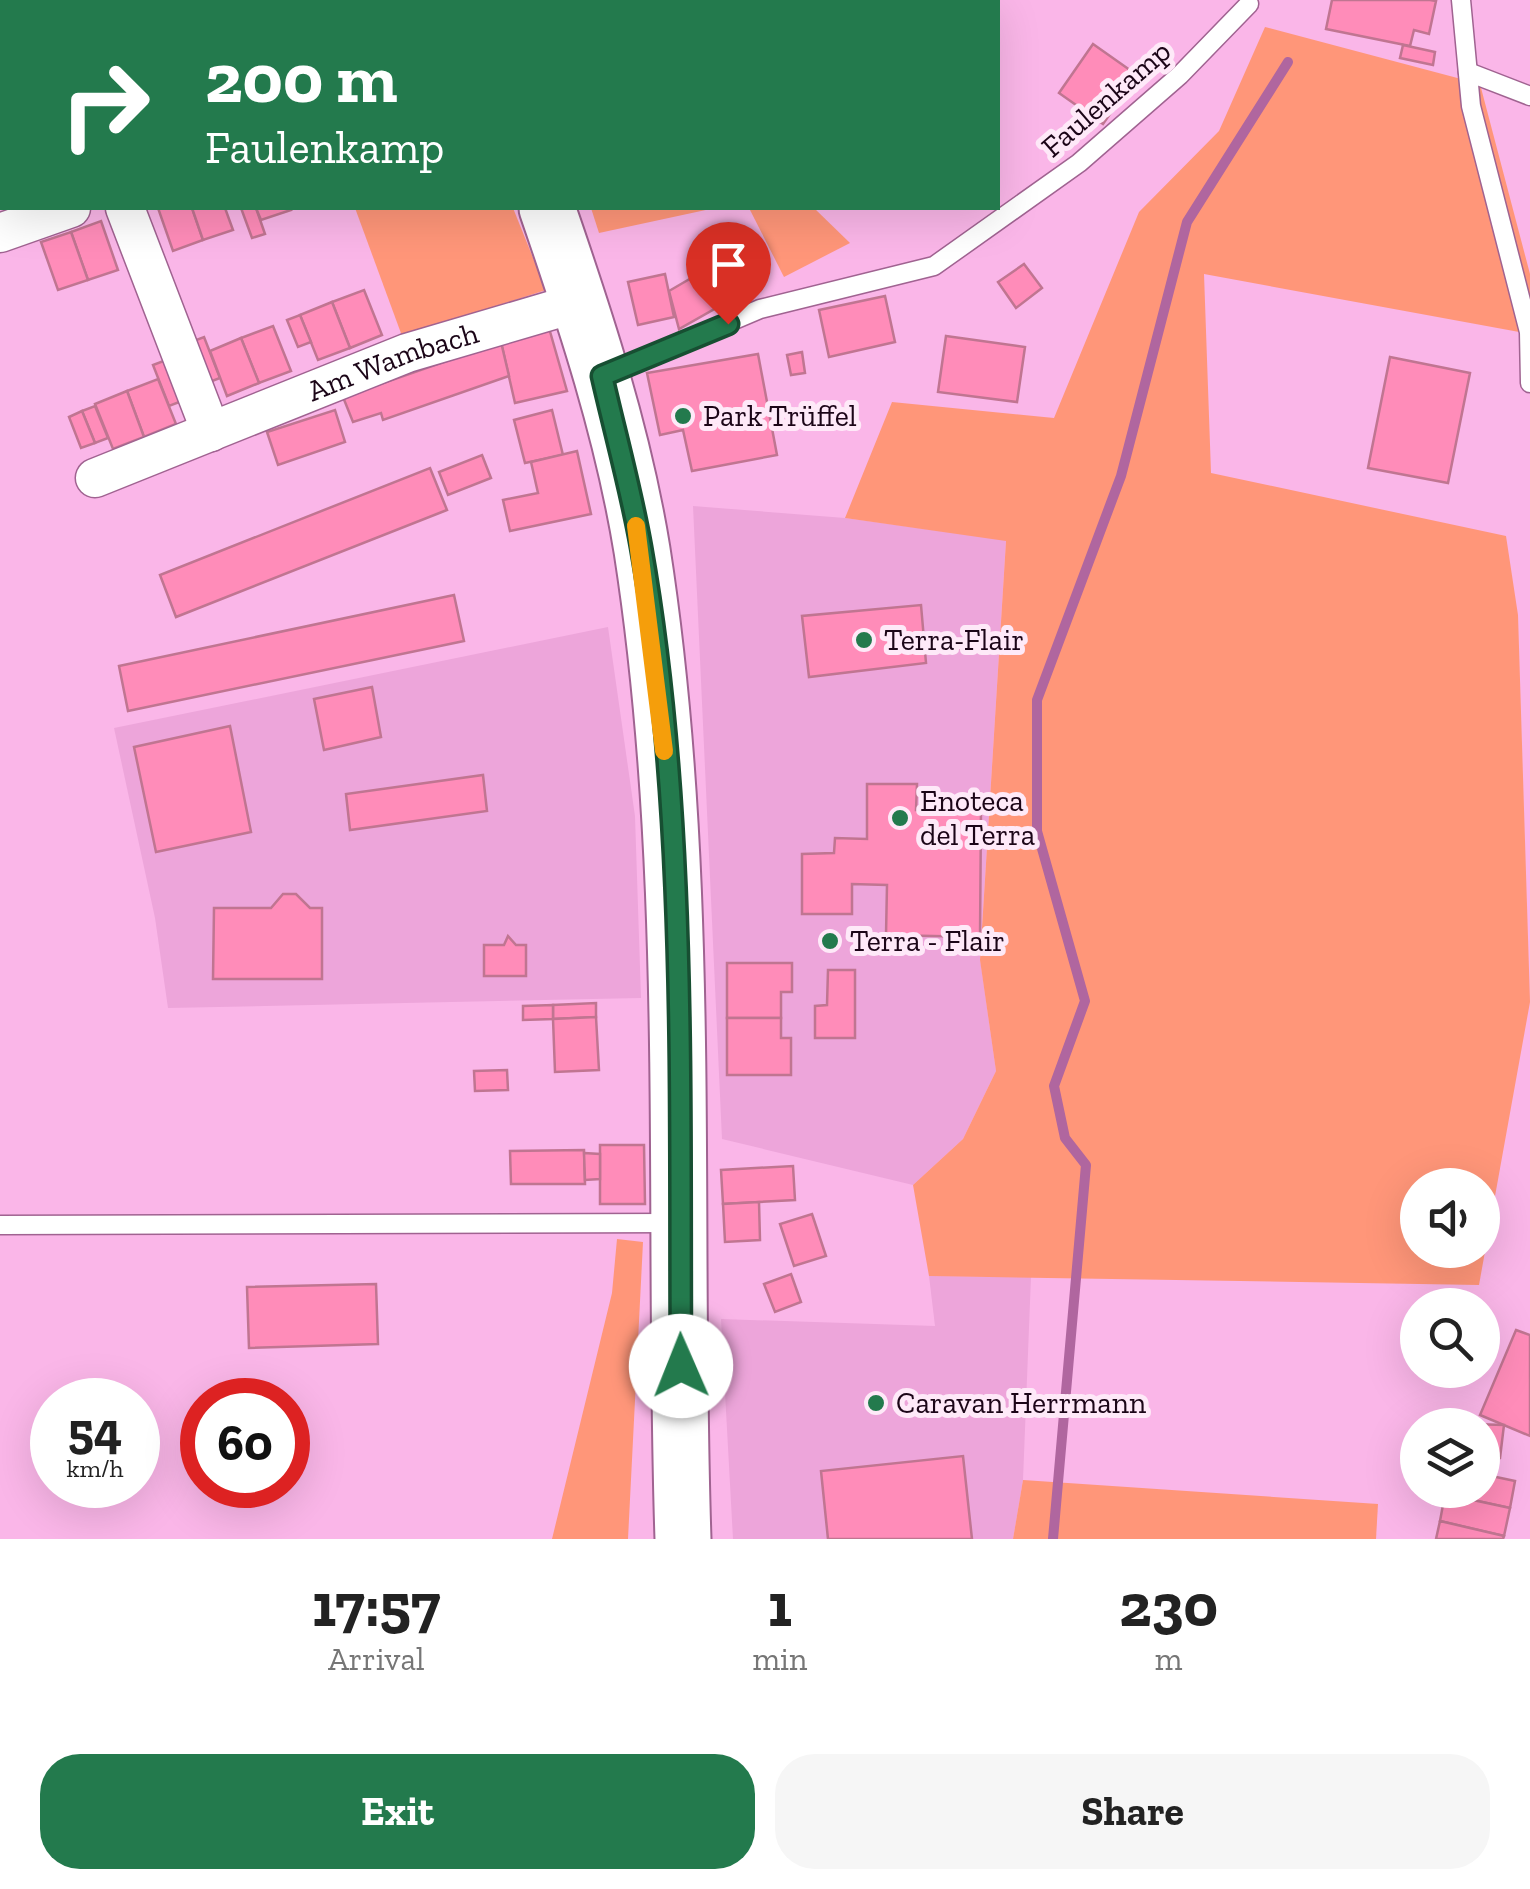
<!DOCTYPE html>
<html lang="en">
<head>
<meta charset="utf-8">
<style>
  :root { --surface:#fff; --page:#f6f6f6; --text:#222; --muted:#767676; --accent:#237a4d }
  body { margin:0; font-family:"Zilla Slab",serif; background:var(--page); color:var(--text); height:100vh; display:flex; flex-direction:column; font-size:38px; white-space:nowrap }
  * { box-sizing:border-box; margin:0 }
  p { font-size:32px; color:var(--muted) }
  .icon { flex:none; width:55px; height:55px; fill:none; stroke:currentColor; stroke-width:2; stroke-linecap:round; stroke-linejoin:round }
  .map { position:relative; height:1539px; overflow:hidden }
  .details { display:flex; flex-direction:column; background:var(--surface); flex:1 }
  .details>* { flex:none }
  .banner { position:absolute; left:0px; top:0px; width:1000px; height:210px; box-shadow:0 10px 40px #0002; background:#237a4d; color:#fff; overflow:hidden }
  .tools { position:absolute; left:1400px; top:1168px; display:grid; gap:20px }
  .tools a { display:grid; place-items:center; width:100px; height:100px; border-radius:50%; background:var(--surface); box-shadow:0 10px 40px #0002; font-size:50px }
  .speed { position:absolute; left:30px; top:1378px; display:flex; gap:20px; font-size:50px; font-weight:700; text-align:center }
  .speed>* { display:grid; place-content:center; width:130px; height:130px; border-radius:50%; background:var(--surface); box-shadow:0 10px 40px #0002; line-height:1 }
  .speed small { font-size:25px; font-weight:400 }
  .speed .limit { border:15px solid #d22; background:#fff; color:#111 }
  .pin { position:absolute; display:grid; place-items:center; width:85px; height:85px; color:#fff; margin:-102px -42px; border-radius:50% 50% 50% 0; rotate:-45deg; box-shadow:0 0 10px #0007 }
  .pin .icon { rotate:45deg }
  .me { position:absolute; width:110px; margin:-55px; rotate:359deg; stroke-linejoin:round; filter:drop-shadow(0 0 8px #0008) }
  .turn { display:flex; align-items:center; gap:35px; height:210px; padding:0 40px; font-size:45px }
  .turn .icon { width:130px; height:130px; stroke-width:2.5 }
  .turn b { display:block; font-size:70px; line-height:85px }
  .eta { display:flex; justify-content:space-evenly; align-items:center; height:170px; text-align:center }
  .eta b { font-size:60px; font-weight:800; line-height:70px }
  .cta { display:flex; gap:20px; margin-top:auto; padding:20px 40px }
  .cta a { flex:1; height:115px; border-radius:40px; background:var(--accent); color:#fff; font-size:40px; font-weight:800; line-height:115px; text-align:center }
  .cta a+a { background:var(--page); color:var(--text) }
  .map>svg:first-child { display:block }
  .built { fill:#eda5da }
  .green { fill:#ff9679; fill-rule:evenodd }
  .lines { fill:none; stroke-linecap:round; stroke-linejoin:round }
  .stream { stroke:#b0669f; stroke-width:10 }
  .building { fill:#ff8cb9; stroke:#c07591; stroke-width:2.5 }
  .service-casing { stroke:#a06391; stroke-width:21 }
  .minor-casing { stroke:#a06391; stroke-width:41 }
  .primary-casing { stroke:#a06391; stroke-width:59 }
  .service { stroke:#fff; stroke-width:18 }
  .minor { stroke:#fff; stroke-width:38 }
  .primary { stroke:#fff; stroke-width:55 }
  .route-casing { stroke:#174f32; stroke-width:25 }
  .route { stroke:#237a4d; stroke-width:18 }
  .slow { stroke:#f59e0b; stroke-width:18 }
  .poi-dot { fill:#237a4d; stroke:#fee9f8; stroke-width:4 }
  .labels { text-anchor:middle; dominant-baseline:central; stroke-width:10; stroke-linejoin:round; paint-order:stroke }
  .street-label { font-size:30px; fill:#1b0517; stroke:#fee9f8 }
  .poi-label { font-size:30px; fill:#1b0517; stroke:#fee9f8; text-anchor:start }
</style>
</head>
<body>
<div class="map">
<svg width="1530" height="1539" viewBox="0 0 1530 1539">
  <rect width="100%" height="100%" fill="#fab6e8"/>
  <!-- built -->
  <g class="built">
    <polygon points="693,506 845,518 1006,540 980,959 996,1071 963,1139 913,1185 722,1139"/>
    <polygon points="608,627 635,816 641,998 168,1008 155,918 114,728"/>
    <polygon points="929,1276 1031,1277 1023,1480 1013,1539 733,1539 721,1319 935,1326"/>
  </g>
  <!-- green -->
  <g class="green">
    <path d="M1265 27 1480 84 1530 274V334L1204 274 1211 473 1506 536 1518 615 1530 1002 1479 1285 929 1276 913 1185 963 1139 996 1071 980 960 1006 541 845 518 892 402 1054 418 1139 212 1219 131ZM1418 1185H1482V1250H1418Z"/>
    <polygon points="355,208 513,208 546,290 402,336"/>
    <polygon points="591,208 715,208 599,233"/>
    <polygon points="749,208 814,208 850,243 784,277"/>
    <polygon points="617,1239 643,1242 628,1539 552,1539 612,1293"/>
    <polygon points="1023,1480 1378,1504 1376,1539 1013,1539"/>
  </g>
  <g class="lines">
    <!-- stream -->
    <g class="stream">
      <polyline points="180,2 186,0"/>
      <polyline points="0,69 2,68"/>
      <polyline points="1053,1539 1086,1165 1065,1138 1054,1086 1085,1001 1037,831 1037,700 1121,476 1187,222 1288,62"/>
    </g>
  </g>
  <!-- building -->
  <g class="building">
    <polygon points="1332,0 1430,0 1436,1 1429,34 1414,30 1410,46 1326,29"/>
    <polygon points="1093,44 1137,75 1103,124 1059,93"/>
    <polygon points="1403,45 1435,52 1433,65 1400,58"/>
    <polygon points="158,208 192,208 203,240 173,251"/>
    <polygon points="192,208 225,208 233,230 203,240"/>
    <polygon points="241,208 256,208 265,234 252,238"/>
    <polygon points="256,208 290,208 291,210 261,220"/>
    <polygon points="101,221 118,270 88,280 71,232"/>
    <polygon points="71,232 88,280 58,290 41,242"/>
    <polygon points="1024,264 1042,288 1016,308 998,282"/>
    <polygon points="712,266 732,299 679,329 669,291"/>
    <polygon points="665,274 674,317 638,325 628,282"/>
    <polygon points="364,290 382,335 350,348 332,302"/>
    <polygon points="885,296 895,342 829,357 819,310"/>
    <polygon points="332,302 350,348 318,360 300,315"/>
    <polygon points="300,315 311,342 298,347 287,320"/>
    <polygon points="273,326 291,371 259,383 241,338"/>
    <polygon points="549,328 567,391 515,403 501,342"/>
    <polygon points="946,336 1025,347 1017,402 938,392"/>
    <polygon points="204,337 220,378 207,383 191,342"/>
    <polygon points="241,338 259,383 227,396 210,351"/>
    <polygon points="501,342 509,376 383,420 381,413 353,422 343,397"/>
    <polygon points="802,352 805,373 791,375 787,355"/>
    <polygon points="758,354 777,455 692,471 683,430 660,435 647,373"/>
    <polygon points="1390,357 1470,373 1448,483 1368,468"/>
    <polygon points="166,360 182,401 169,406 153,365"/>
    <polygon points="158,379 176,424 144,437 127,391"/>
    <polygon points="127,391 144,437 113,449 95,404"/>
    <polygon points="95,406 108,438 95,443 82,411"/>
    <polygon points="335,410 345,442 278,465 267,432"/>
    <polygon points="552,410 563,455 525,463 514,420"/>
    <polygon points="82,411 95,443 81,448 69,417"/>
    <polygon points="577,451 591,514 510,531 503,500 538,493 531,462"/>
    <polygon points="482,455 491,478 448,495 439,472"/>
    <polygon points="430,468 447,510 176,617 160,575"/>
    <polygon points="454,595 464,641 128,711 119,666"/>
    <polygon points="921,605 926,663 809,677 802,616"/>
    <polygon points="372,687 381,737 324,750 314,699"/>
    <polygon points="230,726 251,832 156,852 134,747"/>
    <polygon points="483,775 487,811 350,830 346,794"/>
    <polygon points="867,784 917,784 916,810 981,811 980,937 886,935 887,885 852,884 852,914 802,914 802,854 834,853 835,838 867,839"/>
    <polygon points="283,894 296,894 310,908 322,908 322,979 213,979 214,908 271,908"/>
    <polygon points="508,936 516,945 526,945 526,976 484,976 484,945 504,945"/>
    <polygon points="727,963 792,963 792,992 781,992 781,1018 727,1018"/>
    <polygon points="828,970 855,970 855,1038 815,1038 815,1006 827,1005"/>
    <polygon points="596,1003 596,1017 553,1019 553,1005"/>
    <polygon points="553,1005 553,1019 523,1020 523,1006"/>
    <polygon points="596,1017 599,1070 555,1072 553,1019"/>
    <polygon points="727,1018 781,1018 781,1038 791,1038 791,1075 727,1075"/>
    <polygon points="507,1070 508,1090 475,1091 474,1071"/>
    <polygon points="600,1145 644,1145 645,1204 600,1204"/>
    <polygon points="584,1150 585,1184 511,1184 510,1151"/>
    <polygon points="584,1153 600,1154 600,1179 585,1180"/>
    <polygon points="793,1166 795,1200 723,1204 721,1170"/>
    <polygon points="759,1202 760,1240 725,1242 723,1204"/>
    <polygon points="812,1214 826,1256 794,1266 780,1224"/>
    <polygon points="791,1274 801,1302 775,1312 764,1284"/>
    <polygon points="376,1284 378,1344 249,1348 247,1287"/>
    <polygon points="1516,1330 1530,1335 1530,1436 1480,1415"/>
    <polygon points="1472,1424 1504,1425 1500,1458 1482,1458 1482,1425"/>
    <polygon points="963,1456 972,1539 828,1539 821,1471"/>
    <polygon points="1482,1474 1515,1481 1510,1508 1445,1494 1446,1490 1482,1490"/>
    <polygon points="1445,1494 1510,1508 1504,1536 1440,1521"/>
    <polygon points="1440,1521 1504,1536 1503,1539 1436,1539"/>
  </g>
  <g class="lines">
    <!-- service casing -->
    <g class="service-casing">
      <g id="service">
        <polyline points="1461,0 1471,106 1529,332 1530,383"/>
        <polyline points="1468,72 1530,96"/>
        <polyline points="607,374 760,309 934,266 1079,163 1180,75 1249,4"/>
        <polyline points="0,1225 674,1223"/>
      </g>
    </g>
    <!-- minor casing -->
    <g class="minor-casing">
      <g id="minor">
        <polyline points="743,0 744,2"/>
        <polyline points="125,208 211,432"/>
        <polyline points="0,233 71,208"/>
        <path id="s1" d="M95 478 407 353 580 302"/>
      </g>
    </g>
    <!-- primary casing -->
    <g class="primary-casing">
      <g id="primary">
        <polyline points="444,0 445,2"/>
        <path d="M547 208C585 318 623 433 642 550 693 877 672 1209 683 1539"/>
      </g>
    </g>
    <!-- service -->
    <use href="#service" class="service"/>
    <!-- minor -->
    <use href="#minor" class="minor"/>
    <!-- primary -->
    <use href="#primary" class="primary"/>
  </g>
  <g class="lines">
    <!-- route casing -->
    <g class="route-casing">
      <path id="route" d="M681 1366C679 1098 688 811 641 547 631 490 615 433 602 376L728 324"/>
    </g>
    <!-- route -->
    <use href="#route" class="route"/>
    <!-- slow -->
    <polyline class="slow" points="636,526 664,751"/>
  </g>
  <!-- markers -->
  <g class="poi-dot">
    <circle cx="683" cy="416" r="10"/>
    <circle cx="864" cy="640" r="10"/>
    <circle cx="900" cy="818" r="10"/>
    <circle cx="830" cy="941" r="10"/>
    <circle cx="876" cy="1403" r="10"/>
  </g>
  <g class="labels">
    <!-- street labels -->
    <g class="street-label">
      <text transform="translate(1106 99) rotate(-41)">Faulenkamp</text>
      <text stroke="none"><textPath href="#s1" startOffset="320">Am Wambach</textPath></text>
    </g>
    <!-- poi labels -->
    <g class="poi-label">
      <text x="703" y="416">Park Trüffel</text>
      <text x="884" y="640">Terra-Flair</text>
      <text x="920" y="801">Enoteca<tspan x="920" dy="34">del Terra</tspan></text>
      <text x="850" y="941">Terra - Flair</text>
      <text x="896" y="1403">Caravan Herrmann</text>
    </g>
  </g>
</svg>
<div class="tools">
<a><svg class="icon" aria-label="sound" viewBox="0 0 24 24"><path d="M4 9h4l5-4v14l-5-4H4zM17 9q2 3 0 6"/></svg></a>
<a><svg class="icon" aria-label="search" viewBox="0 0 24 24"><circle cx="10" cy="10" r="6"/><path d="M15 15l6 6"/></svg></a>
<a><svg class="icon" aria-label="layers" viewBox="0 0 24 24"><path d="M12 4l9 5-9 5-9-5zM3 14l9 5 9-5"/></svg></a>
</div>
<div class="speed"><div>54<small>km/h</small></div><div class="limit">60</div></div>
<div class="pin" style="left:728px;top:324px;background:#d93025"><svg class="icon" aria-label="arrive" viewBox="0 0 24 24"><path d="M6 21V4h12l-3 4 3 4H6"/></svg></div>
<svg class="me" style="left:681px;top:1366px" viewBox="-20 -20 40 40"><circle r="19" fill="#fff"/><path d="M0-13L10 11 0 6-10 11z" fill="#237a4d"/></svg>
<div class="banner">
<div class="turn"><svg class="icon" aria-label="right" viewBox="0 0 24 24"><path d="M7 20v-9h11M14 6l5 5-5 5"/></svg><div><b>200 m</b>Faulenkamp</div></div>
</div>
</div>
<section class="details">
<div class="eta">
<div><b>17:57</b><p>Arrival</p></div>
<div><b>1</b><p>min</p></div>
<div><b>230</b><p>m</p></div>
</div>
<div class="cta"><a>Exit</a><a>Share</a></div>
</section>
</body>
</html>
